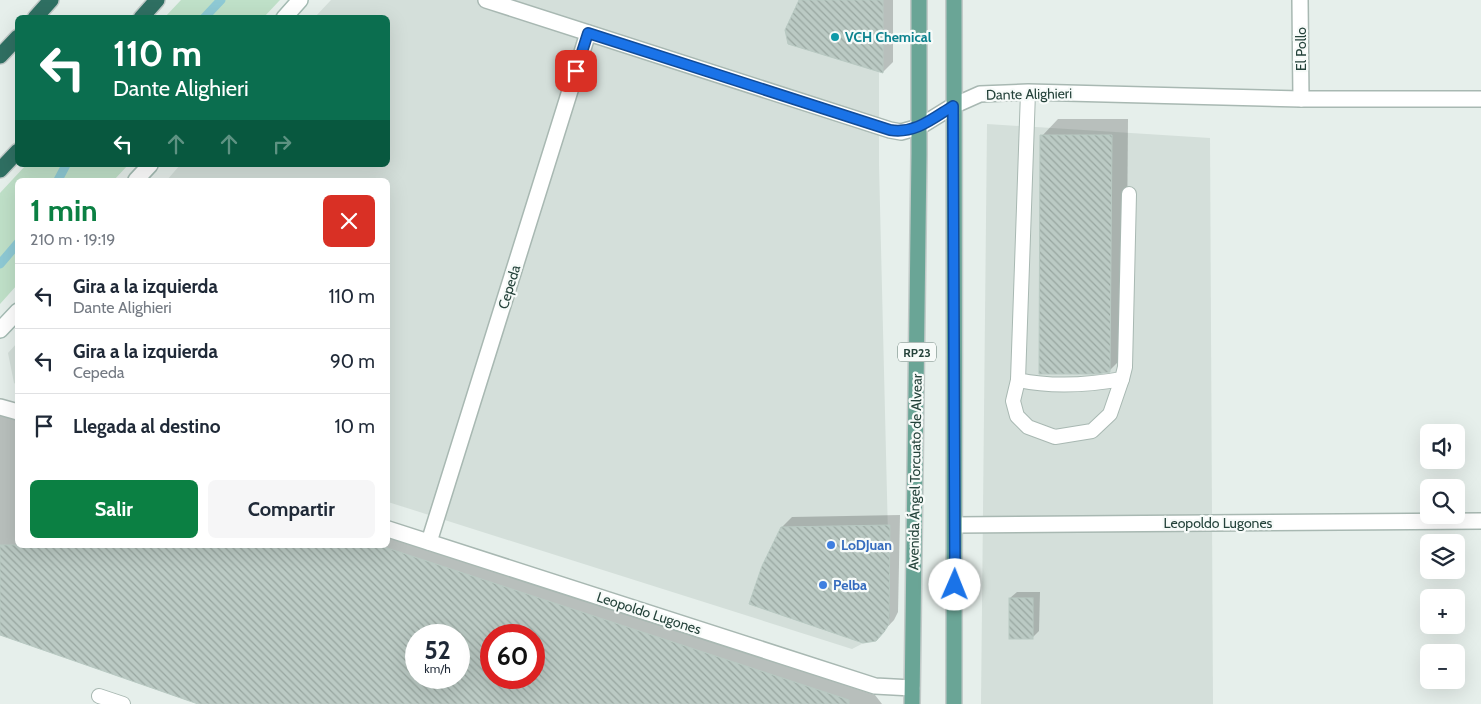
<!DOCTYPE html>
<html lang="es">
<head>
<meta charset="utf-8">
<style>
  :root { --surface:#fff; --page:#f6f6f7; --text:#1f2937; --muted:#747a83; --line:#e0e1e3; --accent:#0b8043 }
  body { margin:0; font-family:Cabin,sans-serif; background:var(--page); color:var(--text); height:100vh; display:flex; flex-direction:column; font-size:19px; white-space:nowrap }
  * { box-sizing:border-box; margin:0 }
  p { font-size:16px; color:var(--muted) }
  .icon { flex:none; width:28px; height:28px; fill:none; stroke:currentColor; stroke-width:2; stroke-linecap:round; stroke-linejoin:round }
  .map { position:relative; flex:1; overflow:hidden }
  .side { position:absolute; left:15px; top:178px; width:375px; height:370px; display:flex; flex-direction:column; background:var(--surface); border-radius:8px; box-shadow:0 5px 20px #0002 }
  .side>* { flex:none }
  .banner { position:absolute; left:15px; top:15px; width:375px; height:152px; border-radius:8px; box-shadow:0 5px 20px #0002; background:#0b6e4f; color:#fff; overflow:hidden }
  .buttons { position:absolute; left:1420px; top:424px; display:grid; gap:10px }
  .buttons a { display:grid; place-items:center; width:45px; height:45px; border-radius:8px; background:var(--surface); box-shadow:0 5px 20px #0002; font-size:25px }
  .speed { position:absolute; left:405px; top:624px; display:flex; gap:10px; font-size:25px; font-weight:700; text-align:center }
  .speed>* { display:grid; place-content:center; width:65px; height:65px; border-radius:50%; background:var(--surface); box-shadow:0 5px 20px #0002; line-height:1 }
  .speed small { font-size:12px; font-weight:400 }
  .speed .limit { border:8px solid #d22; background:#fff; color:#111 }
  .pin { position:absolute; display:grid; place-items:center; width:42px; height:42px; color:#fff; margin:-21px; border-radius:10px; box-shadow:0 2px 8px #0006 }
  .me { position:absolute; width:55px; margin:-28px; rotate:1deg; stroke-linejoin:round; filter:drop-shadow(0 0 4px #0008) }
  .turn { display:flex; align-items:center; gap:18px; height:105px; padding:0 15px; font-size:22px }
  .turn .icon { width:65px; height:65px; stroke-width:2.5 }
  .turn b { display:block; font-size:35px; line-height:42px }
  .lanes { display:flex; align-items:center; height:48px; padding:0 15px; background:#0003; justify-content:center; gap:25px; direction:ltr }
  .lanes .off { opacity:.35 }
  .round { display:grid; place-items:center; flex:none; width:52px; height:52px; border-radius:8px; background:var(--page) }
  .summary { display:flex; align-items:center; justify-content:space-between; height:85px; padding:0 15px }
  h1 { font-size:30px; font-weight:800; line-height:38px; color:var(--accent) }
  .cta { display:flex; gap:10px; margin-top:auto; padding:10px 15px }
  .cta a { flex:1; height:58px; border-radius:8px; background:var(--accent); color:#fff; font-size:20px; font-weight:800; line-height:58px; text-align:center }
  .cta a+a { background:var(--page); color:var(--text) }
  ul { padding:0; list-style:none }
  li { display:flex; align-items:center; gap:15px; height:65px; padding:0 15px; border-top:1px solid var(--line) }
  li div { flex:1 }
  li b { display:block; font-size:19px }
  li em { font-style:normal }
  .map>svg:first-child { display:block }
  .built { fill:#d4dfda }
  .grass { fill:#bfe0c8 }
  .shadow { fill:#0003; fill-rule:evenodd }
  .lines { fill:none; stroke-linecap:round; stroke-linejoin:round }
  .stream { stroke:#8ec9d4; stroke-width:9 }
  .building { fill:url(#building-back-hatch); stroke:#b8c9c2; fill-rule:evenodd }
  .lane-casing { stroke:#a8b8b2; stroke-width:16 }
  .street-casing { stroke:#a8b8b2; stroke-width:18 }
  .secondary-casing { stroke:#a4bbb3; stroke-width:18 }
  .primary-casing { stroke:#c2cac8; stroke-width:18 }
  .highway-casing { stroke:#c2cac8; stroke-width:18 }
  .lane { stroke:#fff; stroke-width:14 }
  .street { stroke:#fff; stroke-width:15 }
  .secondary { stroke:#fff; stroke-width:15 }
  .primary { stroke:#6aa596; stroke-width:15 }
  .highway { stroke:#2f6f62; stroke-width:15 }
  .route-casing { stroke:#114b97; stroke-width:12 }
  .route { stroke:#1a73e8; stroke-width:9 }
  .culture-dot { fill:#0f9aa8; stroke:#f7fbf9; stroke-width:2 }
  .shop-dot { fill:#3f7fe0; stroke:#f7fbf9; stroke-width:2 }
  .labels { text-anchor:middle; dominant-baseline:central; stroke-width:4.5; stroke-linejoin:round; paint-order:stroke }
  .shield { fill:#f7fbf9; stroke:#637a73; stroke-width:1 }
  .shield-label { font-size:12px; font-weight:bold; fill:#24423a }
  .culture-label { font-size:14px; font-weight:bold; fill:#0d838f; stroke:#f7fbf9; text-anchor:start }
  .street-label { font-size:14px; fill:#24423a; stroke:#f7fbf9 }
  .shop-label { font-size:14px; font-weight:bold; fill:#366cbe; stroke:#f7fbf9; text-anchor:start }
</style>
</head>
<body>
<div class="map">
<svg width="1481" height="704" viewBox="0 0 1481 704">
  <defs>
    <pattern id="building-back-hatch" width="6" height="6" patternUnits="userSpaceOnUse" patternTransform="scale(1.25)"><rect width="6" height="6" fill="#bbcac4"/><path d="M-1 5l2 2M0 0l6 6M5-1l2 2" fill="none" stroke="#98a6a0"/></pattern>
  </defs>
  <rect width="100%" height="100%" fill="#e6efeb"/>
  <!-- built -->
  <g class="built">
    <polygon points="331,0 879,0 879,165 890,618 881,634 852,649 388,502 388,180 167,180 180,165 388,165 388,18 315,17"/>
    <polygon points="987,124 1210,138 1213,704 981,704"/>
    <polygon points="17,343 17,385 14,383 8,353"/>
  </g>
  <!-- grass -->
  <g class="grass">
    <polygon points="181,0 280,0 264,17 165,17"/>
    <polygon points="26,165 128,165 114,180 18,180 17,285 0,304 0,193"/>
  </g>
  <!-- shadow -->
  <g class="shadow">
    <polygon points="800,0 893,0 893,62 883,72"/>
    <polygon points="1058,119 1128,119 1126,354 1109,371 1042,136"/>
    <path d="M0 408 18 414V545H388V535L875 695 882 704H202L0 634ZM416 635H459V678H416ZM491 635H534V678H491Z"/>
    <polygon points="900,515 898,612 894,620 875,640 782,527 792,517"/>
    <polygon points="1017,592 1040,592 1039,631 1032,638 1010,598"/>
  </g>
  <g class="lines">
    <!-- stream -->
    <g class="stream">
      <polyline points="204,18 221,0"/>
      <polyline points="58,180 66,165"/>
      <polyline points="0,264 18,243"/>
    </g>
  </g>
  <!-- building -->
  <g class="building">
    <polygon points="799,0 883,0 883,73 788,44 785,30"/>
    <polygon points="1040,135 1112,135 1110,372 1096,374 1039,374"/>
    <polygon points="890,525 889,624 884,632 876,641 863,643 749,604 762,566 781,527"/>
    <path d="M0 545H378L849 700V704H198L0 635ZM416 635H459V678H416ZM491 635H534V678H491Z"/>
    <rect x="1009" y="598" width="24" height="41"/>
  </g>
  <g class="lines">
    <!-- lane casing -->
    <g class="lane-casing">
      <g id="lane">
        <path d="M1028 92 1018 380C1051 387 1089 385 1122 379L1125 367 1129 194"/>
        <polyline points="1018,380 1013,401 1017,416 1028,427 1055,437 1092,431 1110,414 1122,379"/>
        <polyline points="99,696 123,704"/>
      </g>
    </g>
    <!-- street casing -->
    <g class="street-casing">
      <g id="street">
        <polyline points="486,0 890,130 901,132 919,127 953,106 980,94 1028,92 1301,99 1481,99"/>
        <polyline points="1300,0 1301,99"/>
        <polyline points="0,407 18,412"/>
        <polyline points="956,525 1481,521"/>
        <polyline points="388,529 875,686 912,688"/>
        <polyline points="429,542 588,33"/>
      </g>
    </g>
    <!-- secondary casing -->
    <g class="secondary-casing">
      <g id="secondary">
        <polyline points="284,18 300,0"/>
        <polyline points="136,180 150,165"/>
        <polyline points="0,330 18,311"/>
      </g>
    </g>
    <!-- primary casing -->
    <g class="primary-casing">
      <g id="primary">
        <polyline points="912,704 919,154 919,0"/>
        <path d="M954 704C956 469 953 235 954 0"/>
      </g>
    </g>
    <!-- highway casing -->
    <g class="highway-casing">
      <g id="highway">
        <polyline points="35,18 51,0"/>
        <polyline points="141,18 157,0"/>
        <polyline points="0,56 18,37"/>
        <polyline points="0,170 18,151"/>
      </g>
    </g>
    <!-- lane -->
    <use href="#lane" class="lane"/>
    <!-- street -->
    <use href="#street" class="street"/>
    <!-- secondary -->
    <use href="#secondary" class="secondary"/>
    <!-- primary -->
    <use href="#primary" class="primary"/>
    <!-- highway -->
    <use href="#highway" class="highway"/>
  </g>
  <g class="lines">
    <!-- route casing -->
    <g class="route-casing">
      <path id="route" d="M576 71 588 33 890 130C915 134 932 119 953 106L955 585"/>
    </g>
    <!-- route -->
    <use href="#route" class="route"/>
  </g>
  <!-- markers -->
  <circle class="culture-dot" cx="835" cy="37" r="5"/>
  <g class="shop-dot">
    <circle cx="831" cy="545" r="5"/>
    <circle cx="823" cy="585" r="5"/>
  </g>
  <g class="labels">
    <!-- shield labels -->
    <rect class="shield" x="898" y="342.5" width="38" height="19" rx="4"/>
    <g class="shield-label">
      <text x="917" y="352">RP23</text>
    </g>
    <!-- culture labels -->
    <g class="culture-label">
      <text x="845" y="37">VCH Chemical</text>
    </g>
    <!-- street labels -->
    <g class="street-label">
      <text transform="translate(1301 49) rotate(-90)">El Pollo</text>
      <text transform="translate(1029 94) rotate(-1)">Dante Alighieri</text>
      <text transform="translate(509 287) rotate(-73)">Cepeda</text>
      <text transform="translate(915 472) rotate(-89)">Avenida Ángel Torcuato de Alvear</text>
      <text x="1218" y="523">Leopoldo Lugones</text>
      <text transform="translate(649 613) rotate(18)">Leopoldo Lugones</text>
    </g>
    <!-- shop labels -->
    <g class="shop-label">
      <text x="841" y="545">LoDJuan</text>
      <text x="833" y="585">Pelba</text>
    </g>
  </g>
</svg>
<div class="buttons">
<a><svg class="icon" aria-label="sound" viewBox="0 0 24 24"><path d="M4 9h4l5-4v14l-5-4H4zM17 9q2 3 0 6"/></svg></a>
<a><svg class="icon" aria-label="search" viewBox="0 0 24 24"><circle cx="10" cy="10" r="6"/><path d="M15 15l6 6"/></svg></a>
<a><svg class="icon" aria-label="layers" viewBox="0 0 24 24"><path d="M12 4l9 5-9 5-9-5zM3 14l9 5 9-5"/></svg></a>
<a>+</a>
<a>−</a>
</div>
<div class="speed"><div>52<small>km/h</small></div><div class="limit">60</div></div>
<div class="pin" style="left:576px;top:71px;background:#d93025"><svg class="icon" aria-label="arrive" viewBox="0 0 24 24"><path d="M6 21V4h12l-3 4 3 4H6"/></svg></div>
<svg class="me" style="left:955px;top:585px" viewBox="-20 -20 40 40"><circle r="19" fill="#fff"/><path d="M0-13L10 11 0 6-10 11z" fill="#1a73e8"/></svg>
<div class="banner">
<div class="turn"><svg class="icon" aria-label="left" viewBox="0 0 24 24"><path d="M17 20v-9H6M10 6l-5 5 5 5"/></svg><div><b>110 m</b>Dante Alighieri</div></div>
<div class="lanes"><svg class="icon" aria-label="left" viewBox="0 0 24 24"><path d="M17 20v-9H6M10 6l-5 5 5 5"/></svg><svg class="icon off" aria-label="ahead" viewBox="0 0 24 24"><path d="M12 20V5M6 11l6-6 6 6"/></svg><svg class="icon off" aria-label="ahead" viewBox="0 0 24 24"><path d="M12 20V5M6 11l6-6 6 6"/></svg><svg class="icon off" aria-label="right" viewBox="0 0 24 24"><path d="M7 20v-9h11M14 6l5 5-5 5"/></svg></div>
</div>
<section class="side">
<div class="summary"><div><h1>1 min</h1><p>210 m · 19:19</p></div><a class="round" style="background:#d93025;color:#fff"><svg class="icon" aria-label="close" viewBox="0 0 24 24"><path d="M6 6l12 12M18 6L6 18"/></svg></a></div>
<ul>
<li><svg class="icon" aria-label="left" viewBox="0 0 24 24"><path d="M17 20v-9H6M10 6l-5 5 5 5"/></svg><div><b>Gira a la izquierda</b><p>Dante Alighieri</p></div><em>110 m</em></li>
<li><svg class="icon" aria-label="left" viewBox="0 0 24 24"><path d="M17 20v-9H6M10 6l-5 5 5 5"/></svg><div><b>Gira a la izquierda</b><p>Cepeda</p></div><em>90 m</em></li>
<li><svg class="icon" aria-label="arrive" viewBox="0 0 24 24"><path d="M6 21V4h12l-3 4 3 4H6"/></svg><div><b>Llegada al destino</b></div><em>10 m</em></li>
</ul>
<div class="cta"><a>Salir</a><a>Compartir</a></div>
</section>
</div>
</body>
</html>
